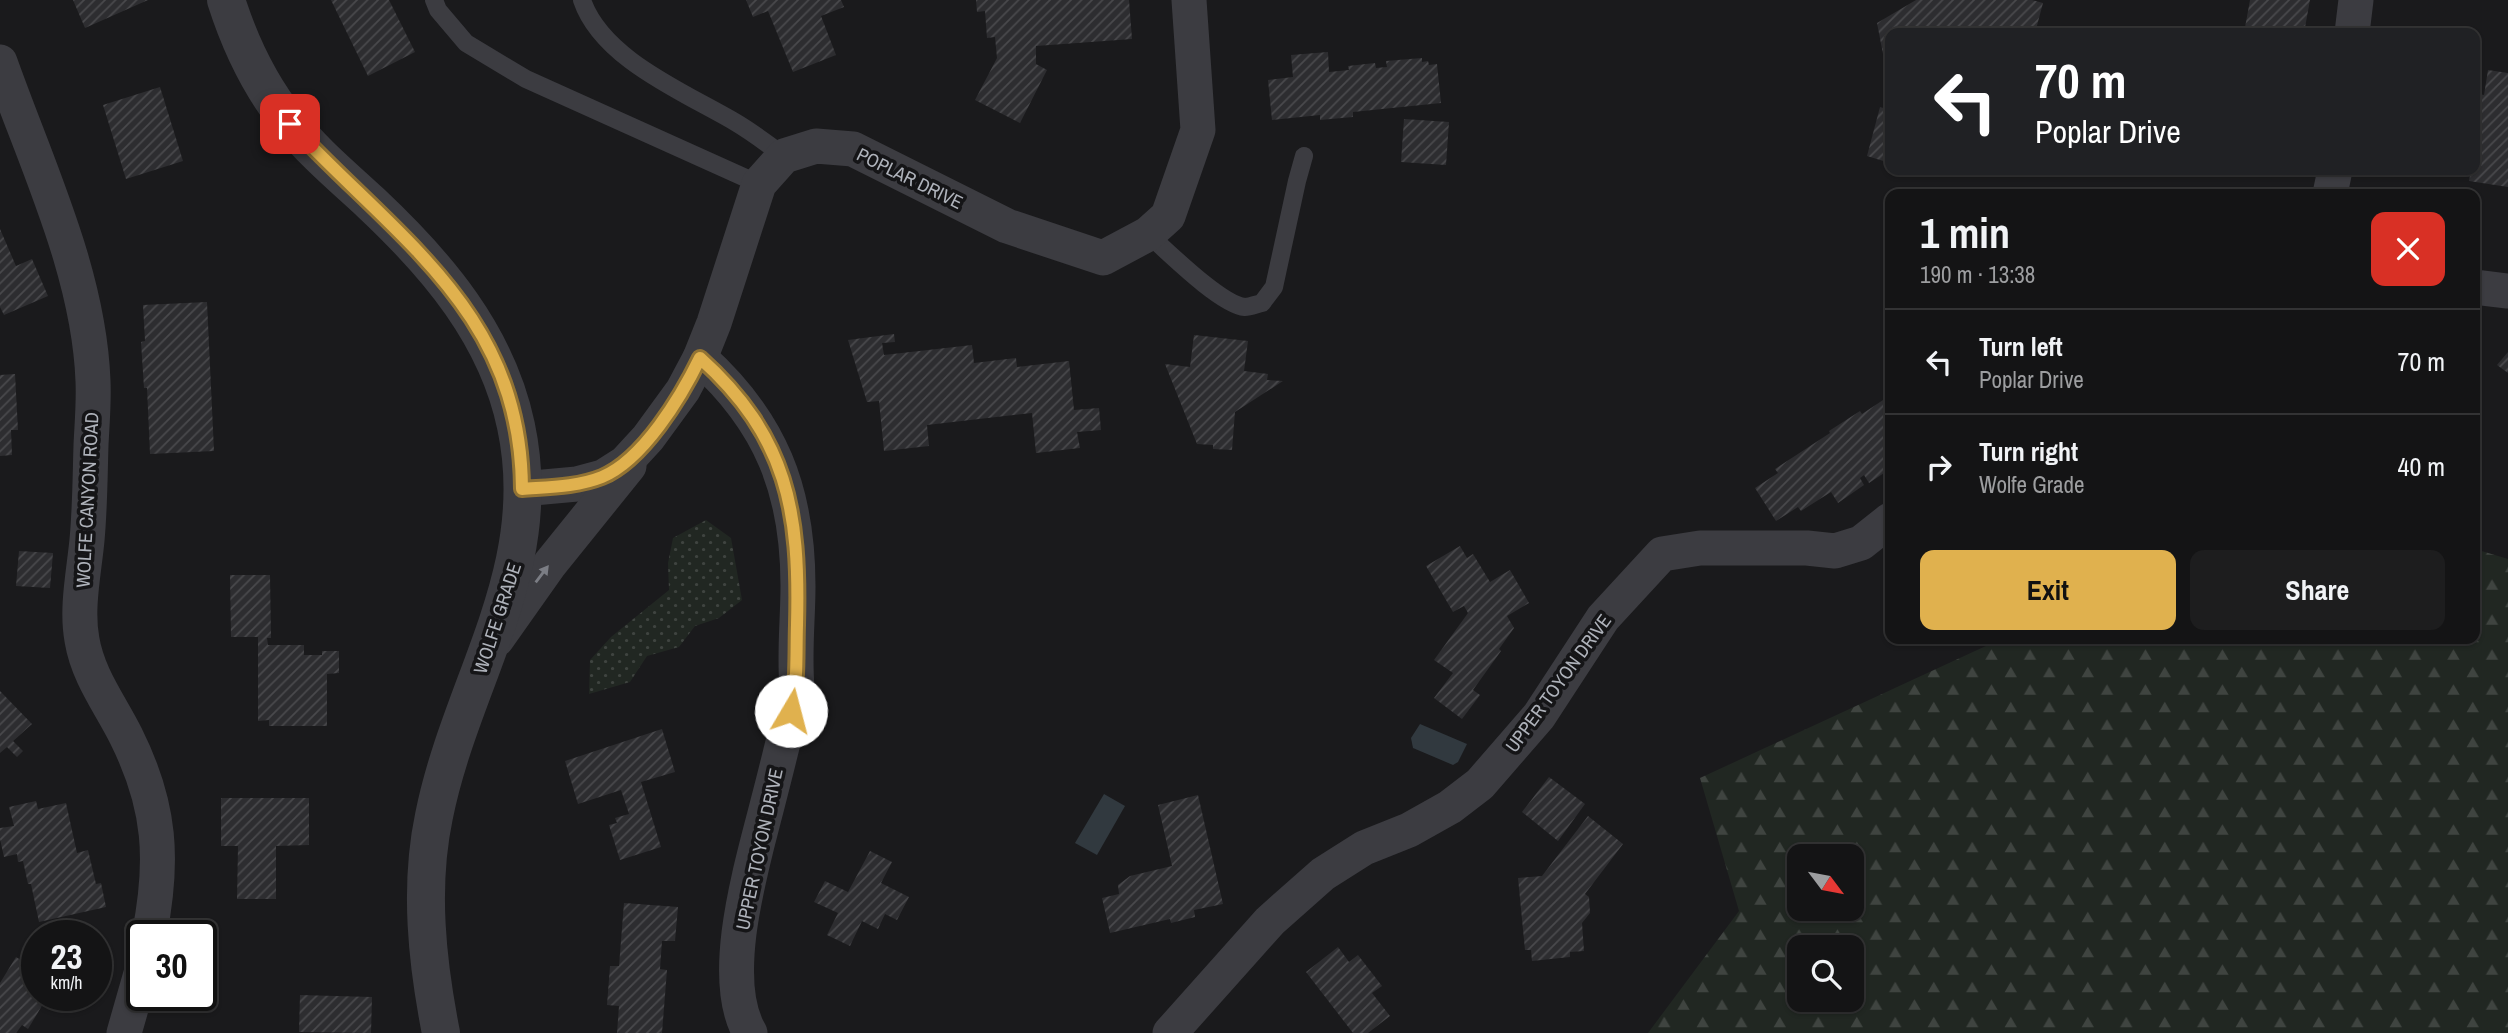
<!DOCTYPE html>
<html lang="en">
<head>
<meta charset="utf-8">
<style>
  :root { --surface:#141415; --page:#1d1d1e; --text:#f1f3f6; --muted:#9d9ea0; --line:#333334; --accent:#e0b14e }
  body { margin:0; font-family:"Archivo Narrow",sans-serif; background:var(--page); color:var(--text); height:100vh; display:flex; flex-direction:column; font-size:26px; white-space:nowrap }
  * { box-sizing:border-box; margin:0 }
  p { font-size:23px; color:var(--muted) }
  .icon { flex:none; width:38px; height:38px; fill:none; stroke:currentColor; stroke-width:2; stroke-linecap:round; stroke-linejoin:round }
  .map { position:relative; flex:1; overflow:hidden }
  .details { position:absolute; left:1885px; top:189px; width:595px; height:455px; display:flex; flex-direction:column; background:var(--surface); border-radius:14px; box-shadow:0 2px 5px #0004,0 0 0 2px var(--line) }
  .details>* { flex:none }
  .banner { position:absolute; left:1885px; top:28px; width:595px; height:147px; border-radius:14px; box-shadow:0 2px 5px #0004,0 0 0 2px var(--line); background:#202124; color:#fff; overflow:hidden }
  .needle { width:46px; rotate:122deg }
  .tools { position:absolute; left:1787px; top:844px; display:grid; gap:14px }
  .tools a { display:grid; place-items:center; width:77px; height:77px; border-radius:14px; background:var(--surface); box-shadow:0 2px 5px #0004,0 0 0 2px var(--line); font-size:35px }
  .speed { position:absolute; left:21px; top:920px; display:flex; gap:14px; font-size:35px; font-weight:700; text-align:center }
  .speed>* { display:grid; place-content:center; width:91px; height:91px; border-radius:50%; background:var(--surface); box-shadow:0 2px 5px #0004,0 0 0 2px var(--line); line-height:1 }
  .speed small { font-size:18px; font-weight:400 }
  .speed .limit { border:4px solid #111; border-radius:10px; background:#fff; color:#111 }
  .pin { position:absolute; display:grid; place-items:center; width:60px; height:60px; color:#fff; margin:-30px; border-radius:14px; box-shadow:0 4px 10px #0006 }
  .me { position:absolute; width:77px; margin:-38px; rotate:8deg; stroke-linejoin:round; filter:drop-shadow(0 0 5px #0008) }
  .turn { display:flex; align-items:center; gap:24px; height:147px; padding:0 35px; font-size:32px }
  .turn .icon { width:91px; height:91px; stroke-width:2.5 }
  .turn b { display:block; font-size:49px; line-height:60px }
  .round { display:grid; place-items:center; flex:none; width:74px; height:74px; border-radius:14px; background:var(--page) }
  .headline { display:flex; align-items:center; justify-content:space-between; height:119px; padding:0 35px }
  h1 { font-size:42px; font-weight:700; line-height:52px }
  .button { display:flex; gap:14px; margin-top:auto; padding:14px 35px }
  .button a { flex:1; height:80px; border-radius:14px; background:var(--accent); color:#111; font-size:28px; font-weight:700; line-height:80px; text-align:center }
  .button a+a { background:var(--page); color:var(--text) }
  ul { padding:0; list-style:none }
  li { display:flex; align-items:center; gap:21px; height:105px; padding:0 35px; border-top:2px solid var(--line) }
  li div { flex:1 }
  li b { display:block; font-size:26px }
  li em { font-style:normal }
  .map>svg:first-child { display:block }
  .forest { fill:url(#forest-firs); fill-rule:evenodd }
  .garden { fill:url(#garden-dots) }
  .water { fill:#31393f }
  .building { fill:url(#building-hatch) }
  .lines { fill:none; stroke-linecap:round; stroke-linejoin:round }
  .service { stroke:#3c3c41; stroke-width:18 }
  .minor { stroke:#3c3c41; stroke-width:35 }
  .tertiary { stroke:#3c3c41; stroke-width:38 }
  .oneway { fill:#7b7d84 }
  .route-casing { stroke:#927333; stroke-width:18 }
  .route { stroke:#e0b14e; stroke-width:12 }
  .labels { text-anchor:middle; dominant-baseline:central; stroke-width:7; stroke-linejoin:round; paint-order:stroke }
  .street-label { font-size:19px; fill:#aeb2ba; stroke:#151517 }
</style>
</head>
<body>
<div class="map">
<svg width="2508" height="1033" viewBox="0 0 2508 1033">
  <defs>
    <pattern id="forest-firs" width="22" height="20" patternUnits="userSpaceOnUse" patternTransform="scale(1.75)"><rect width="22" height="20" fill="#212722"/><path d="M5 1l3.5 6h-7zM16 11l3.5 6h-7z" fill="#3f4440"/></pattern>
    <pattern id="garden-dots" width="8" height="8" patternUnits="userSpaceOnUse" patternTransform="scale(1.75)"><rect width="8" height="8" fill="#212722"/><path d="M2 2h.1M6 6h.1" fill="none" stroke="#3f4440" stroke-width="1.8" stroke-linecap="round"/></pattern>
    <pattern id="building-hatch" width="6" height="6" patternUnits="userSpaceOnUse" patternTransform="scale(1.75)"><rect width="6" height="6" fill="#2d2d30"/><path d="M-1 1l2-2M0 6l6-6M5 7l2-2" fill="none" stroke="#49494c"/></pattern>
  </defs>
  <rect width="100%" height="100%" fill="#1a1a1c"/>
  <!-- forest -->
  <path class="forest" d="M2475 549 2508 559V1033H1648L1739 911 1700 778 2001 639H2474ZM1799 856H1852V908H1799ZM1799 947H1852V999H1799Z"/>
  <!-- garden -->
  <polygon class="garden" points="706,520 731,538 742,600 719,618 695,626 679,647 647,656 630,682 589,694 590,660 611,637 669,590 668,563 673,538"/>
  <!-- water -->
  <g class="water">
    <polygon points="1420,724 1467,744 1458,762 1453,765 1413,748 1411,738"/>
    <polygon points="1104,794 1125,806 1097,855 1075,843"/>
  </g>
  <!-- building -->
  <g class="building">
    <polygon points="73,0 148,0 85,28"/>
    <polygon points="331,0 389,0 415,52 368,76"/>
    <polygon points="746,0 841,0 844,7 821,16 836,55 793,72 768,11 753,17"/>
    <polygon points="976,0 1129,0 1132,39 1036,46 1036,64 1047,70 1020,123 975,100 997,58 995,37 987,38 985,11 977,12"/>
    <polygon points="1916,0 2032,0 2043,3 2035,33 2005,33 1988,28 1980,33 1890,33 1890,82 1889,82 1887,70 1889,64 1887,51 1883,54 1877,23"/>
    <polygon points="2250,0 2310,0 2304,33 2244,33"/>
    <polygon points="1328,52 1329,72 1349,70 1348,66 1375,63 1376,68 1387,67 1386,61 1422,58 1422,62 1428,61 1429,65 1437,64 1441,103 1353,112 1353,117 1320,120 1320,115 1272,120 1268,80 1293,77 1291,55"/>
    <polygon points="2488,70 2508,73 2508,187 2469,181 2471,170 2474,170 2474,93 2484,95"/>
    <polygon points="160,87 183,161 126,179 103,105"/>
    <polygon points="1880,107 1890,110 1890,163 1867,156"/>
    <polygon points="1404,119 1449,122 1446,165 1401,162"/>
    <polygon points="0,229 16,266 32,259 48,296 4,315 0,307"/>
    <polygon points="207,302 214,451 150,454 147,388 144,388 141,342 145,341 143,305"/>
    <polygon points="894,334 895,342 882,343 884,355 972,345 974,363 1016,358 1017,367 1069,361 1074,410 1099,408 1101,430 1077,432 1080,448 1036,453 1032,413 927,425 929,446 884,451 879,401 867,402 848,340"/>
    <polygon points="1194,335 1248,341 1244,371 1268,374 1267,380 1283,381 1235,412 1232,450 1213,449 1213,445 1197,444 1165,364 1190,367"/>
    <polygon points="2508,352 2508,373 2497,365"/>
    <polygon points="15,374 18,430 11,430 12,455 0,456 0,375"/>
    <polygon points="1883,400 1885,403 1890,400 1890,469 1869,483 1864,475 1860,478 1864,485 1838,503 1831,492 1801,511 1798,507 1776,521 1755,488 1778,473 1775,469 1830,433 1829,431 1860,411 1862,414"/>
    <polygon points="1460,546 1467,558 1473,554 1490,582 1510,570 1529,603 1507,616 1514,628 1499,649 1501,651 1473,690 1480,695 1462,719 1434,698 1453,673 1434,660 1468,613 1464,606 1453,612 1426,566"/>
    <polygon points="19,551 53,553 50,588 16,586"/>
    <polygon points="230,575 270,575 271,638 267,638 268,645 304,645 304,655 322,655 322,651 339,651 339,673 327,674 327,726 269,726 269,720 258,721 258,637 231,637"/>
    <polygon points="0,691 32,724 13,741 23,751 17,757 7,747 0,753"/>
    <polygon points="662,729 675,772 641,782 661,847 620,860 609,825 617,823 615,818 629,814 621,790 578,804 565,761"/>
    <polygon points="1549,777 1585,804 1558,841 1522,812"/>
    <polygon points="1198,795 1223,904 1194,910 1195,917 1171,923 1170,919 1110,933 1102,898 1119,894 1118,885 1130,876 1172,866 1158,805"/>
    <polygon points="221,798 309,798 309,845 276,846 276,899 237,899 238,846 221,846"/>
    <polygon points="36,801 38,809 66,803 77,853 88,850 96,884 101,883 106,907 39,922 31,884 28,884 23,861 18,862 17,854 4,857 0,839 0,828 14,826 9,807"/>
    <polygon points="1588,816 1623,844 1585,894 1589,897 1590,913 1582,923 1584,951 1570,952 1570,957 1532,961 1531,950 1525,950 1518,878 1542,876"/>
    <polygon points="870,851 892,862 881,883 909,897 897,920 885,914 878,929 862,921 850,946 827,935 838,913 814,902 825,881 848,892"/>
    <polygon points="624,903 678,907 675,941 662,941 660,969 667,970 662,1033 617,1033 619,1006 607,1005 610,966 619,966"/>
    <polygon points="1338,947 1349,962 1358,955 1382,986 1372,993 1390,1016 1368,1033 1353,1033 1306,972"/>
    <polygon points="16,957 37,970 37,996 46,999 28,1029 22,1025 16,1033 0,1033 0,983"/>
    <polygon points="96,960 107,964 97,996 96,996"/>
    <polygon points="300,995 372,997 371,1033 299,1032"/>
  </g>
  <g class="lines">
    <!-- service -->
    <g class="service">
      <polyline points="434,0 438,10 466,43 526,79 759,184"/>
      <path d="M582 0C602 59 684 92 735 122 752 132 768 144 784 156"/>
      <path d="M1148 234C1167 251 1221 305 1245 307 1250 307 1257 304 1262 303L1274 287 1297 181 1304 156"/>
    </g>
    <!-- minor -->
    <g class="minor">
      <polyline points="2352,33 2356,0"/>
      <path d="M0 62C36 164 89 272 93 381 94 402 92 424 91 445 90 477 90 508 87 540 84 572 76 608 82 640 88 676 110 704 126 736 161 806 164 861 149 936"/>
      <polyline points="2330,194 2335,170"/>
      <polyline points="2474,287 2508,291"/>
      <path d="M700 358C771 422 798 491 798 586 798 619 794 653 797 687 787 725 778 764 768 802 753 862 717 977 750 1033"/>
      <polyline points="522,489 577,484 603,477 625,463 648,438 683,390 700,358 714,323 759,184 784,156 816,146 853,149 1007,226 1103,258 1148,234 1168,216 1198,130 1189,0"/>
      <polyline points="497,639 550,564 629,466"/>
      <polyline points="124,1033 142,970"/>
      <polyline points="1170,1033 1270,921 1323,874 1364,848 1409,830 1450,807 1480,784 1539,716 1603,618 1662,554 1700,548 1807,548 1835,551 1861,543 1890,520"/>
    </g>
    <!-- tertiary -->
    <path class="tertiary" d="M226 0C240 44 260 86 289 122 313 152 343 177 371 203 437 265 497 335 516 426 547 571 461 681 434 816 419 887 427 962 441 1033"/>
  </g>
  <!-- one-way arrows -->
  <defs><path id="oneway-solid" d="M-6-.8H1V-3.2L6.5 0L1 3.2V.8H-6Z" transform="scale(1.75)"/></defs>
  <use class="oneway" href="#oneway-solid" transform="translate(542 574) rotate(-53)"/>
  <g class="lines">
    <!-- route casing -->
    <g class="route-casing">
      <path id="route" d="M290 124C397 239 521 312 522 489 548 487 577 487 602 477 643 460 681 397 700 358 788 437 800 512 797 625 796 654 798 683 791 711"/>
    </g>
    <!-- route -->
    <use href="#route" class="route"/>
  </g>
  <g class="labels">
    <!-- street labels -->
    <g class="street-label">
      <text transform="translate(910 178) rotate(26)">POPLAR DRIVE</text>
      <text transform="translate(87 500) rotate(-87)">WOLFE CANYON ROAD</text>
      <text transform="translate(497 618) rotate(-72)">WOLFE GRADE</text>
      <text transform="translate(1558 683) rotate(-54)">UPPER TOYON DRIVE</text>
      <text transform="translate(759 849) rotate(-78)">UPPER TOYON DRIVE</text>
    </g>
  </g>
</svg>
<div class="tools">
<a><svg class="needle" viewBox="-14 -14 28 28"><path d="M0-13l5 13h-10z" fill="#e53935"/><path d="M0 13l5-13h-10z" fill="#9d9ea0"/></svg></a>
<a><svg class="icon" aria-label="search" viewBox="0 0 24 24"><circle cx="10" cy="10" r="6"/><path d="M15 15l6 6"/></svg></a>
</div>
<div class="speed"><div>23<small>km/h</small></div><div class="limit">30</div></div>
<div class="pin" style="left:290px;top:124px;background:#d93025"><svg class="icon" aria-label="arrive" viewBox="0 0 24 24"><path d="M6 21V4h12l-3 4 3 4H6"/></svg></div>
<svg class="me" style="left:791px;top:711px" viewBox="-20 -20 40 40"><circle r="19" fill="#fff"/><path d="M0-13L10 11 0 6-10 11z" fill="#e0b14e"/></svg>
<div class="banner">
<div class="turn"><svg class="icon" aria-label="left" viewBox="0 0 24 24"><path d="M17 20v-9H6M10 6l-5 5 5 5"/></svg><div><b>70 m</b>Poplar Drive</div></div>
</div>
<section class="details">
<div class="headline"><div><h1>1 min</h1><p>190 m · 13:38</p></div><a class="round" style="background:#d93025;color:#fff"><svg class="icon" aria-label="close" viewBox="0 0 24 24"><path d="M6 6l12 12M18 6L6 18"/></svg></a></div>
<ul>
<li><svg class="icon" aria-label="left" viewBox="0 0 24 24"><path d="M17 20v-9H6M10 6l-5 5 5 5"/></svg><div><b>Turn left</b><p>Poplar Drive</p></div><em>70 m</em></li>
<li><svg class="icon" aria-label="right" viewBox="0 0 24 24"><path d="M7 20v-9h11M14 6l5 5-5 5"/></svg><div><b>Turn right</b><p>Wolfe Grade</p></div><em>40 m</em></li>
</ul>
<div class="button"><a>Exit</a><a>Share</a></div>
</section>
</div>
</body>
</html>
